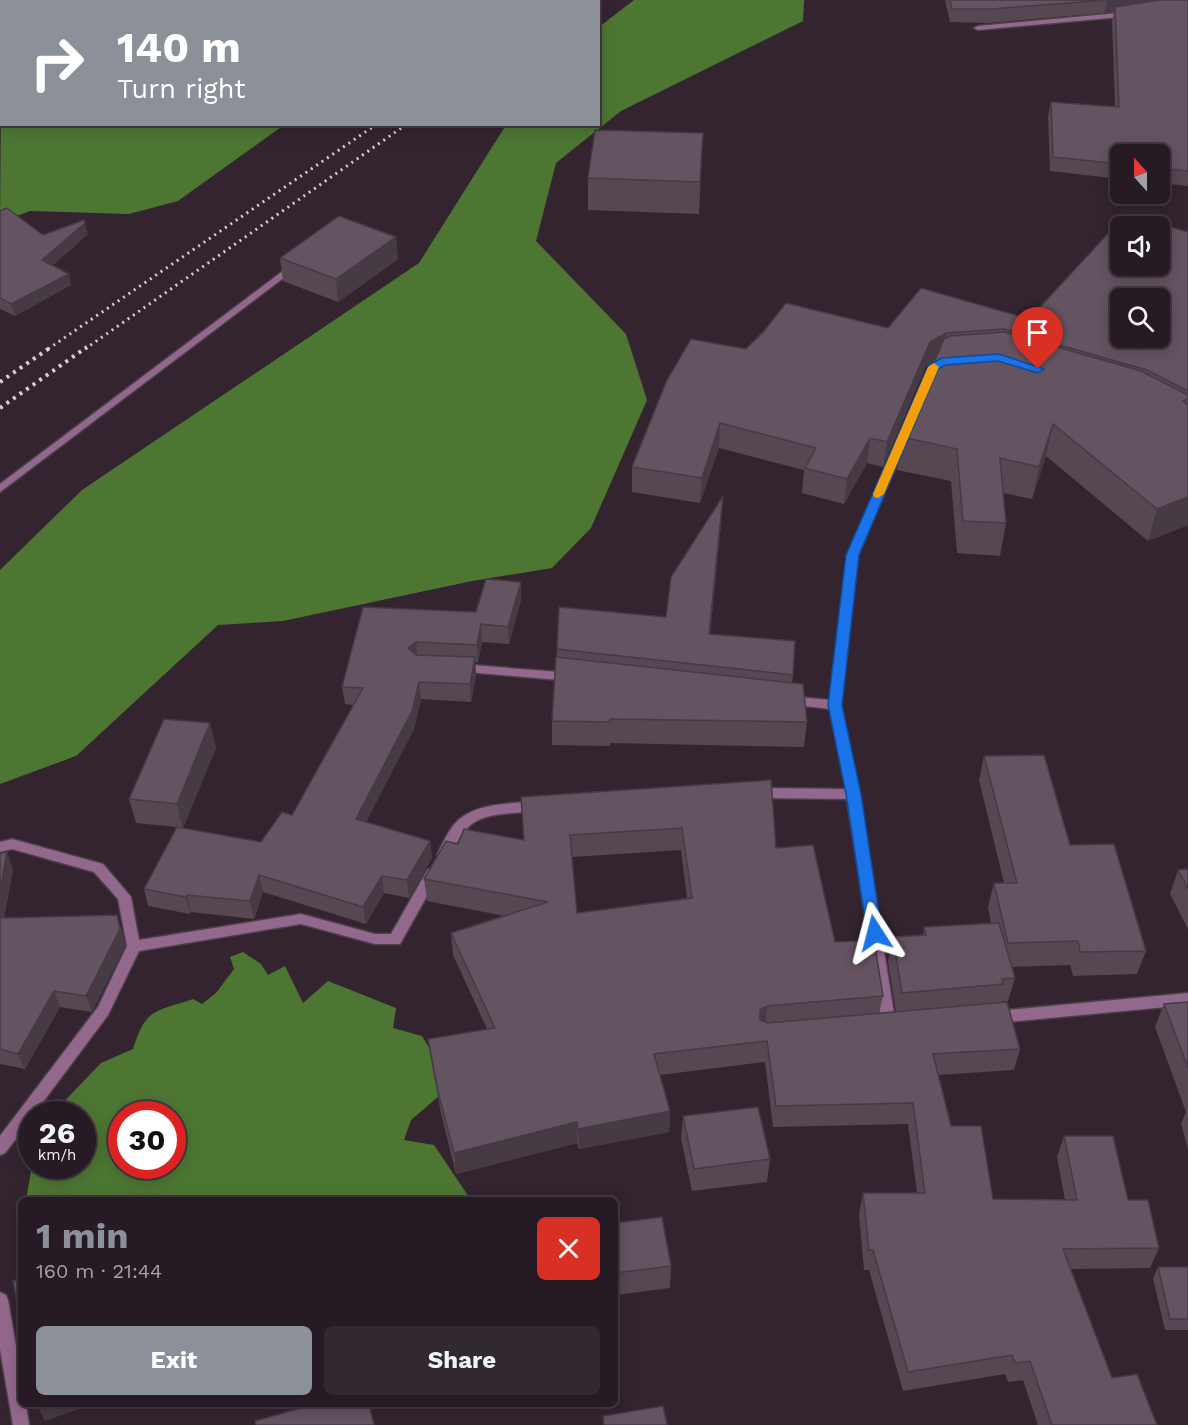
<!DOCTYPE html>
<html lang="en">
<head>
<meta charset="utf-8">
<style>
  :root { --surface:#261b24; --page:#322831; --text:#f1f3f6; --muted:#a4a1a6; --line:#423941; --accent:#8c9099 }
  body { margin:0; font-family:"Work Sans",sans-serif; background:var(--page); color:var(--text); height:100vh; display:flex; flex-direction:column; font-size:22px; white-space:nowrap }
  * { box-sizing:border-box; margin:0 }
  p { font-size:20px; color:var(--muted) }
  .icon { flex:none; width:33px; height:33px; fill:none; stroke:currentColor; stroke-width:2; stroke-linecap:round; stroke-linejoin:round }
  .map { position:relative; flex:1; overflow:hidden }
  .drawer { position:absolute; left:18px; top:1197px; width:600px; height:210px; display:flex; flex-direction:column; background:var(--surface); border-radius:9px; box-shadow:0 3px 15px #0003,0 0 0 2px var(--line) }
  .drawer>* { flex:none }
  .hud { position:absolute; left:0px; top:0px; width:600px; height:126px; box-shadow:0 3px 15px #0003,0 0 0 2px var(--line); background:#8c9099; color:#fff; overflow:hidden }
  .needle { width:39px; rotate:339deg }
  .buttons { position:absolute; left:1110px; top:144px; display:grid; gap:12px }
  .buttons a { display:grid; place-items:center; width:60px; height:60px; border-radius:9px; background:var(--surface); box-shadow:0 3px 15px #0003,0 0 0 2px var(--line); font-size:30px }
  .speed { position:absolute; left:18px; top:1101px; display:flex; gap:12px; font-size:30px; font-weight:700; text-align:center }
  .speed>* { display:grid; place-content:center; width:78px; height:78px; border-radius:50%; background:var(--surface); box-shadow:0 3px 15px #0003,0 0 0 2px var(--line); line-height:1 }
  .speed small { font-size:15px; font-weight:400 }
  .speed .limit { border:9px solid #d22; background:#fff; color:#111 }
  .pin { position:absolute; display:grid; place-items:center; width:51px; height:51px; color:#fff; margin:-62px -26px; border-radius:50% 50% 50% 0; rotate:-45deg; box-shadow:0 0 6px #0007 }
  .pin .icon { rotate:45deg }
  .me { position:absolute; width:66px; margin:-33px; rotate:351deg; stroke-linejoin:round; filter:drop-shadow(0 0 4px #0008) }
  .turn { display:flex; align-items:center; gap:21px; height:126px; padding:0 18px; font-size:27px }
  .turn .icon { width:78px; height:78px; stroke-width:2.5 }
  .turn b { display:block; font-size:42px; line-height:51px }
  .round { display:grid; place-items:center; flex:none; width:63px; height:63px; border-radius:9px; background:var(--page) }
  .headline { display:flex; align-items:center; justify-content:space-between; height:102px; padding:0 18px }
  h1 { font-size:36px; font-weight:700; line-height:45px; color:var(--accent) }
  .cta { display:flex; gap:12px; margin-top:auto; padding:12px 18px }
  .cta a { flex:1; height:69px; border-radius:9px; background:var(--accent); color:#fff; font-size:24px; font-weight:700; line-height:69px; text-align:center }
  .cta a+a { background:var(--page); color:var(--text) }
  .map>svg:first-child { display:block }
  .water { fill:#4d7633; fill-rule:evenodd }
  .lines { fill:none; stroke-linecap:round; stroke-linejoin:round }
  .street-casing { stroke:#4d3f4a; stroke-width:3 }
  .street { fill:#93688d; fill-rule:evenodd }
  .rail-far1 { stroke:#d8cdd6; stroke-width:3; stroke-dasharray:2 4.5; stroke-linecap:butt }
  .rail { stroke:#d8cdd6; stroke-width:4; stroke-dasharray:3 5; stroke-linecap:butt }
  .wall { fill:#564753; fill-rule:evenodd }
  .shaded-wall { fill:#463a44 }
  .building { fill:#645361; stroke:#463a44; stroke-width:1.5; fill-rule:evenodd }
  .route { fill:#1a73e8; stroke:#114b97; stroke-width:1.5 }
  .slow { fill:#f59e0b }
</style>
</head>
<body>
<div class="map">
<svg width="1188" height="1425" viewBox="0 0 1188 1425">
  <rect width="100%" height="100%" fill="#332430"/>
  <!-- water -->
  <g class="water">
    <polygon points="634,0 804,0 803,21 621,111 556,163 536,241 626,334 647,400 591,528 552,568 472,581 283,621 218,625 76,756 0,784 0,570 82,490 419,263 506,125 598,124 599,27"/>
    <polygon points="1,98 2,124 284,125 178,201 129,214 30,211 0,222"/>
    <path d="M243 952 261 964 268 975 285 966 303 1003 328 981 396 1008 393 1028 422 1036 452 1085 411 1120 404 1140 434 1145 471 1200H26L32 1166H82V1114H52L101 1063 133 1049C146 1008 154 1012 193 999L202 1004 216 993 234 969 230 957ZM122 1114H172V1166H122Z"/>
  </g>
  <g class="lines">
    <!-- street casing -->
    <g class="street-casing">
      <g id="street">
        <polygon points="1128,12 1132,14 1131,16 978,30 974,28 978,26"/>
        <polygon points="291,265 294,266 294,270 0,492 0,484"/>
        <polygon points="907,426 912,429 858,555 841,705 859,794 896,1026 894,1030 889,1032 884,1030 882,1026 847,799 757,798 753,796 751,793 753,790 757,788 846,789 830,709 788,704 782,700 788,696 830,700 848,555 902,429"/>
        <polygon points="460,664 571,673 577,677 571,681 456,671 454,668"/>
        <path d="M537 801 541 803 543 806 541 809C532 812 522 812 513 813 472 816 466 824 448 859H438L437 855C442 845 446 835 453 826 471 802 510 804 537 801Z"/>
        <polygon points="12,839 103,864 131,897 139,940 301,914 375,934 391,934 428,869 438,869 440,873 400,944 375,944 301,924 139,951 108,1015 34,1114 32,1114 32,1118 5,1153 0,1155 0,1136 98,1007 127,946 118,899 94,872 12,849 0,852 0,842"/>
        <polygon points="1188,993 1188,1005 996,1023 991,1021 989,1017 991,1013 996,1011"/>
        <polygon points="0,1292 6,1295 8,1300 21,1376 21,1404 26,1404 29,1425 13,1425 0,1349"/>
      </g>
    </g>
    <!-- street -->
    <use href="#street" class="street"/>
    <!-- rail-far1 -->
    <g class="rail-far1">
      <polyline points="558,2 560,0"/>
      <polyline points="584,2 586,0"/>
      <polyline points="48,349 377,124"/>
      <polyline points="85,349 407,124"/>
    </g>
    <!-- rail -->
    <g class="rail">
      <polyline points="0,382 51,347"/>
      <polyline points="0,408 87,347"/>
    </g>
  </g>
  <!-- wall -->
  <g class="wall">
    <polygon points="0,0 261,0 261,2 2,2 2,80 0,81"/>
    <polygon points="945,0 1188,0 1188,186 1160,183 1160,154 1120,154 1120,179 1050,171 1048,116 1051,102 1115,107 1112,21 1114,12 988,23 950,22"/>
    <polygon points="703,133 699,214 588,210 588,178"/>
    <polygon points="0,211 43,235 88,234 52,266 71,285 15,316 0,309"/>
    <polygon points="1188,232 1188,525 1148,541 1046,456 1032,499 1003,493 1006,523 1000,556 957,553 951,481 897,470 902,437 934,361 926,366 883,467 867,463 844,504 802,493 804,470 719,448 700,503 632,492 632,467 746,349 888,328 1029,319"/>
    <polygon points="396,237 398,259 338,302 283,281 280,258"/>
    <polygon points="722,514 710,635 793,675 792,683 807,722 804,747 610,743 610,746 552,745 552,721 557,649 666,617"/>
    <polygon points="521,582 521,600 509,644 482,642 478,662 475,662 476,675 471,702 421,699 414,729 366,822 430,841 432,858 409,898 384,893 366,924 263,892 254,919 191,912 190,914 148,906 144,889 177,827 136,823 129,799 210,723 216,748 183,828 261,842 292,815 353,705 345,704 342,687 363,607 476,612"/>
    <path d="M984 756 1070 845 1146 951 1137 974 1073 976 1070 965 1011 967 1015 978 1008 1001 998 1002V1003L1020 1049 1014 1070 938 1075 951 1126 993 1199 1065 1200 1057 1157 1064 1136 1128 1200 1159 1248 1150 1268 1071 1269 1112 1378 1157 1425H1038L1023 1380 1008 1382 1005 1374 903 1391 869 1270H864L859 1214 863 1193H917L908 1124 773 1127 765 1062 660 1075 670 1111 669 1132 579 1149 577 1143 456 1174 441 1113 431 1060 428 1039 487 1029 453 955 451 933 505 916 427 901 424 879 458 844 523 840 771 780 776 848 835 942 883 996 879 1013 896 1012 888 961 893 937 923 935 924 927 991 923 988 907 994 883H1004L979 780ZM681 850 687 898 577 913 572 857Z"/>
    <polygon points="0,853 13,869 4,918 122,931 125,946 92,1012 60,1007 25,1069 0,1064"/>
    <polygon points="1188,869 1188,929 1170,894 1178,870"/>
    <polygon points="1188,1002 1188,1149 1181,1124 1186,1112 1155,1027 1164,1004"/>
    <polygon points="683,1116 770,1159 767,1182 692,1191 681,1139"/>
    <polygon points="615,1223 671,1266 670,1288 615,1295"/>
    <polygon points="1158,1267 1188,1267 1188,1330 1165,1330 1153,1278"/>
  </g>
  <!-- shaded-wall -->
  <g class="shaded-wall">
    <polygon points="1107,0 1188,0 1115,7 1114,12 1104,14"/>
    <polygon points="85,223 88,234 45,272 42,260"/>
    <polygon points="396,237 398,259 338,302 336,279"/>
    <polygon points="69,274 71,285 15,316 11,304"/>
    <polygon points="946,333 942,357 926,366 883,467 887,442 930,342"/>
    <polygon points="720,423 719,448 700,503 702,478"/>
    <polygon points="1053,424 1046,456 1032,499 1039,467"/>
    <polygon points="870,438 867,463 844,504 847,479"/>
    <polygon points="723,496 722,514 708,653 709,634"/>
    <polygon points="1188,497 1188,525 1148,541 1157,509"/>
    <polygon points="521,582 521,600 509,644 508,627"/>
    <polygon points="481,624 482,642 478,662 477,645"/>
    <polygon points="416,642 418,660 408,648"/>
    <polygon points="475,657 476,675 471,702 470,684"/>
    <polygon points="419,682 421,699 414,729 358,837 356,819"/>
    <polygon points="210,723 216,748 183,828 177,804"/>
    <polygon points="430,841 432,858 409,898 407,880"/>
    <polygon points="7,852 13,869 1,934 0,930 0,891"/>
    <polygon points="259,875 263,892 254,919 250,901"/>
    <polygon points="382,876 384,893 366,924 363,907"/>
    <polygon points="187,895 191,912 190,914 186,897"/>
    <polygon points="117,915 122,931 125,946 92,1012 86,996"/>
    <polygon points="54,991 60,1007 25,1069 18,1054"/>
    <polygon points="767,1006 765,1028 758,1031 760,1010"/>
    <polygon points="670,1111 669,1132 579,1149 578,1129"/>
    <polygon points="577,1122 577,1143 456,1174 454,1153"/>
    <polygon points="36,1404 93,1404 45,1421"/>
  </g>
  <!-- building -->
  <g class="building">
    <polygon points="0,0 183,0 183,2 2,2 2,68 0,68"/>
    <polygon points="950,0 1108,0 991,9 952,9"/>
    <polygon points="1159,0 1188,0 1188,171 1160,168 1160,154 1120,154 1120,164 1053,157 1051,102 1119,107 1115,7"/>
    <polygon points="595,130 703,133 700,182 588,178"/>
    <polygon points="7,208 43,235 84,220 85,223 42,260 69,274 11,304 0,298 0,211"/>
    <path d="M1126 214 1188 232V391L1147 370 1004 329 946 333 930 342 887 442 870 438 847 479 805 468 816 448 720 423 702 478 632 467 667 380 691 339 746 349 764 331 786 303 888 328 921 288 1029 319ZM1120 226H1160V266H1120ZM1120 298H1160V338H1120Z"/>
    <polygon points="339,216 396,237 336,279 280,258"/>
    <polygon points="1005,332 1141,371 1188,395 1188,399 1183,401 1188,405 1188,497 1157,509 1053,424 1039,467 1000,458 1006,523 963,521 957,449 902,437 944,339 950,336"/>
    <polygon points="723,496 709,634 795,641 793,675 557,649 559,607 666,617 671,577"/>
    <polygon points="486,579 521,582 508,627 481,624 477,645 416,642 408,648 416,655 475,657 470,684 419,682 412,711 356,819 430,841 407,880 382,876 363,907 259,875 250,901 187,895 186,897 144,889 177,827 261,842 282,812 292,815 363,688 342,687 363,607 476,612"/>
    <polygon points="556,657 803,684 807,722 610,719 610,722 552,721"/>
    <polygon points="164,719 210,723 177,804 129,799"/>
    <polygon points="1044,755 1070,845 1114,844 1146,951 1080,952 1078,941 1008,943 994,883 1017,883 984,756"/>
    <path d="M771 780 776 848 813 845 835 942 874 940 883 996 767 1006 760 1010V1020L768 1023 1007 1002 1020 1049 933 1054 951 1126H981L993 1199 1077 1200 1064 1136H1113L1128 1200H1148L1159 1248 1063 1249 1112 1378 1137 1374 1157 1425H1052L1030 1361 1015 1363 1012 1355 908 1372 873 1250H869L863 1193H925L913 1103 776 1106 767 1041 654 1054 670 1111 578 1129 577 1122 454 1153 438 1092 428 1039 495 1028 451 933 548 902 424 879 446 841 458 844 464 829 524 840 521 797ZM682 828 692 898 577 913 570 835Z"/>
    <polygon points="7,852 0,891 0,853"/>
    <polygon points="1188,869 1188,888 1178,870"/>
    <polygon points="117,915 120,929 86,996 54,991 18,1054 0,1049 0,918"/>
    <polygon points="999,923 1015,978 1002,979 1003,984 902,993 893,937 926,935 924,927"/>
    <polygon points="1188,1002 1188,1068 1164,1004"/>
    <polygon points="758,1107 770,1159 694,1169 683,1116"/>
    <polygon points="662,1217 671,1266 615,1273 615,1223"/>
    <polygon points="1158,1267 1188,1267 1188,1319 1170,1319"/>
    <polygon points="21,1279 21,1325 13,1281"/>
    <polygon points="315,1404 369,1404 374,1425 256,1425 255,1421"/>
    <polygon points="663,1406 667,1425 604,1425 603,1416"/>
  </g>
  <!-- route -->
  <polygon class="route" points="999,354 1044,369 1038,373 998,361 945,365 938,369 859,555 842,705 861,794 882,933 875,939 867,933 846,794 828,705 846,555 929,365 942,358"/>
  <!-- slow -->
  <polygon class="slow" points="934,363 939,367 884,494 878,498 874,497 873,494 928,367"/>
</svg>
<div class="buttons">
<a><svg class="needle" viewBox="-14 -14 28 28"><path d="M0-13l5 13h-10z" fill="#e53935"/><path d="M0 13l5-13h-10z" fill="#a4a1a6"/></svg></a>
<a><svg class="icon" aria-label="sound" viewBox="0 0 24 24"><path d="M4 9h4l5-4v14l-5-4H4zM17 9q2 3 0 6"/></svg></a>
<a><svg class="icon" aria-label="search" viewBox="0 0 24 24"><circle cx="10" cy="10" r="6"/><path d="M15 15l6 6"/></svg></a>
</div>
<div class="speed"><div>26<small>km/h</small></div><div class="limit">30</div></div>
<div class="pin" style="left:1038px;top:369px;background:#d93025"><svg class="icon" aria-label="arrive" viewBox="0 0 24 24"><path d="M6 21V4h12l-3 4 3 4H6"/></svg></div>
<svg class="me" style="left:875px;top:933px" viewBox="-20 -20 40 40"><path d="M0-17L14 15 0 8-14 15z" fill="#1a73e8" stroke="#fff" stroke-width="4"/></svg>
<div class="hud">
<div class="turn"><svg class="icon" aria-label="right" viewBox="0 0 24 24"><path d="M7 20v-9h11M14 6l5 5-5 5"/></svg><div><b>140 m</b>Turn right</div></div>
</div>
<section class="drawer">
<div class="headline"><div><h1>1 min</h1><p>160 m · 21:44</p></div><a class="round" style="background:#d93025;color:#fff"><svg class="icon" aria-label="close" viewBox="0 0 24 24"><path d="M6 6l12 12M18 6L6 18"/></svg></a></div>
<div class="cta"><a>Exit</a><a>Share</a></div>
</section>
</div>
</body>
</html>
